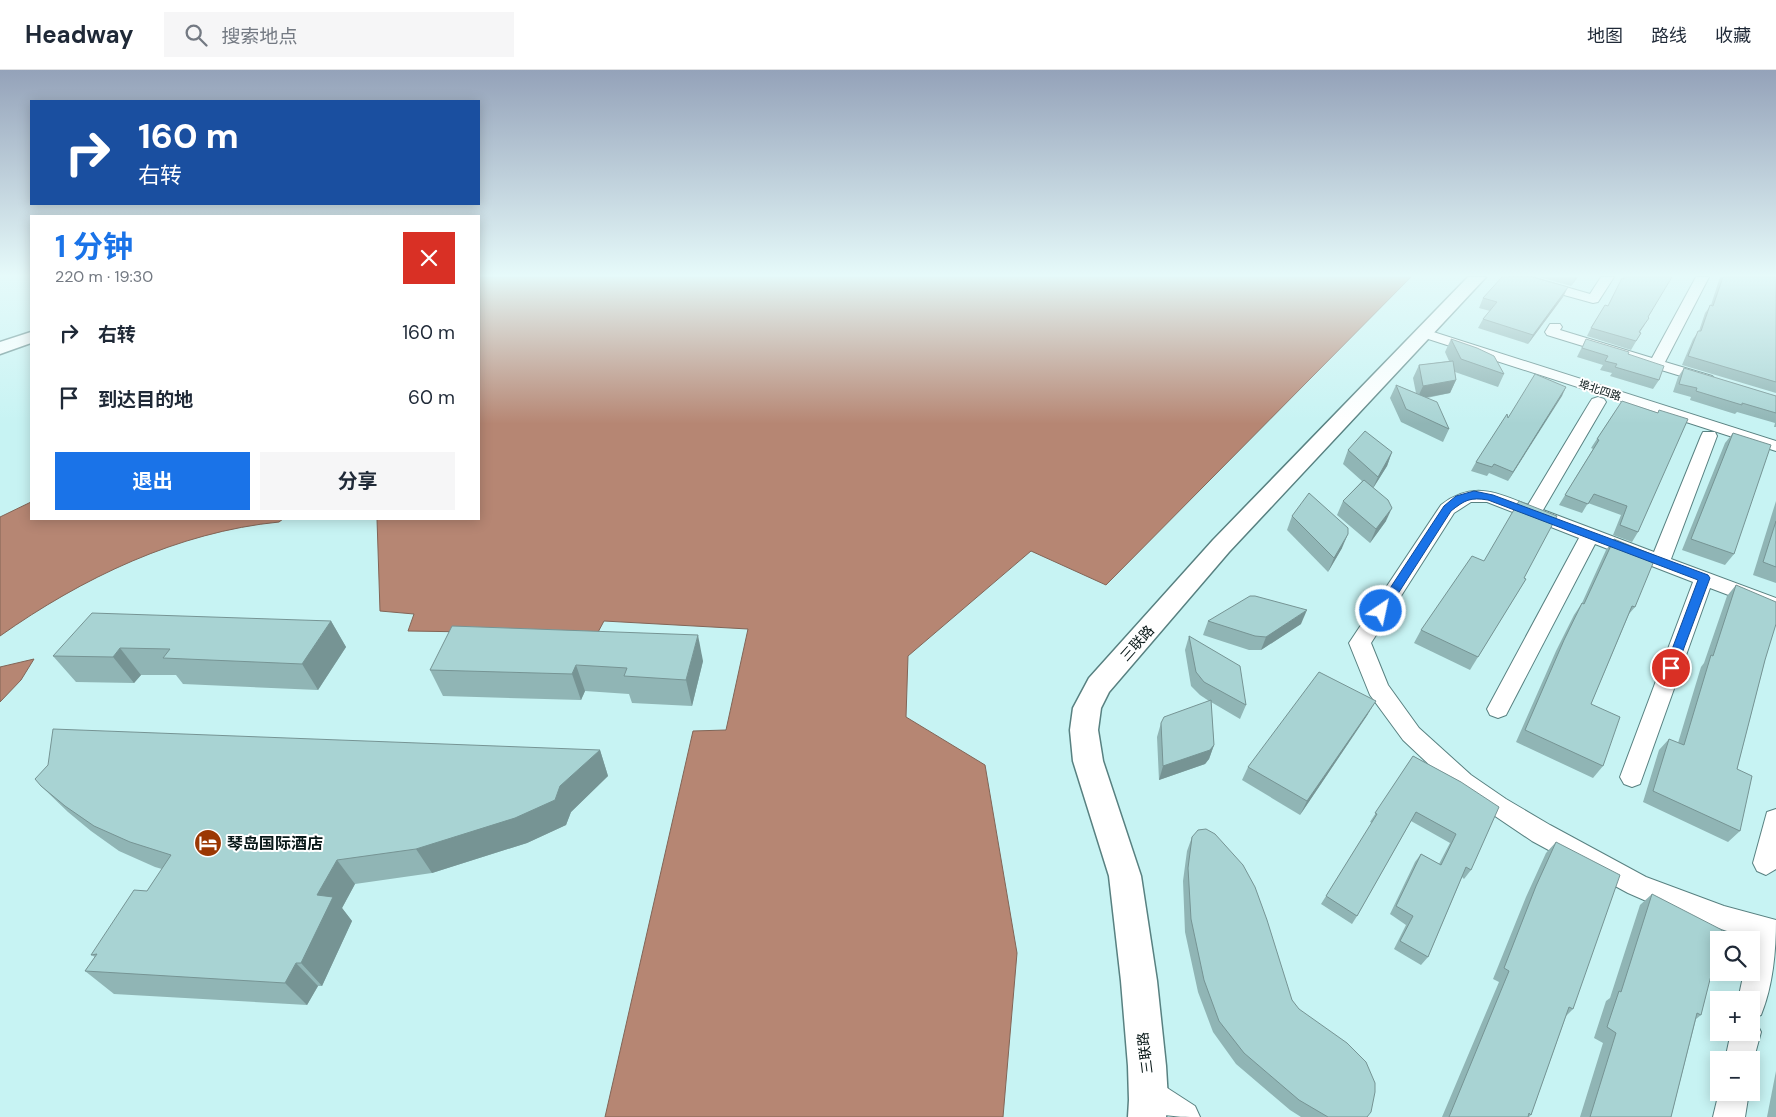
<!DOCTYPE html>
<html lang="zh">
<head>
<meta charset="utf-8">
<style>
  :root { --surface:#fff; --page:#f6f6f7; --text:#1f2937; --muted:#747a83; --line:#e0e1e3; --accent:#1a73e8 }
  body { margin:0; font-family:"DM Sans","Noto Sans SC",sans-serif; background:var(--page); color:var(--text); height:100vh; display:flex; flex-direction:column; font-size:19px; white-space:nowrap }
  * { box-sizing:border-box; margin:0 }
  p { font-size:16px; color:var(--muted) }
  .icon { flex:none; width:28px; height:28px; fill:none; stroke:currentColor; stroke-width:2; stroke-linecap:round; stroke-linejoin:round }
  .map { position:relative; flex:1; overflow:hidden }
  .details { position:absolute; left:30px; top:145px; width:450px; height:305px; display:flex; flex-direction:column; background:var(--surface); border-radius:0px; box-shadow:0 2px 12px #0003 }
  .details>* { flex:none }
  .top-card { position:absolute; left:30px; top:30px; width:450px; height:105px; border-radius:0px; box-shadow:0 2px 12px #0003; background:#1a4fa0; color:#fff; overflow:hidden }
  .controls { position:absolute; left:1710px; top:861px; display:grid; gap:10px }
  .controls a { display:grid; place-items:center; width:50px; height:50px; border-radius:0px; background:var(--surface); box-shadow:0 2px 12px #0003; font-size:25px }
  .pin { position:absolute; display:grid; place-items:center; width:42px; height:42px; color:#fff; margin:-21px; border:2px solid #fff; border-radius:50%; box-shadow:0 1px 5px #0007 }
  .me { position:absolute; width:55px; margin:-28px; rotate:34deg; stroke-linejoin:round; filter:drop-shadow(0 0 4px #0008) }
  .turn { display:flex; align-items:center; gap:18px; height:105px; padding:0 25px; font-size:22px }
  .turn .icon { width:65px; height:65px; stroke-width:2.5 }
  .turn b { display:block; font-size:35px; line-height:42px }
  .round { display:grid; place-items:center; flex:none; width:52px; height:52px; border-radius:0px; background:var(--page) }
  .overview { display:flex; align-items:center; justify-content:space-between; height:85px; padding:0 25px }
  h1 { font-size:30px; font-weight:700; line-height:38px; color:var(--accent) }
  .button { display:flex; gap:10px; margin-top:auto; padding:10px 25px }
  .button a { flex:1; height:58px; border-radius:0px; background:var(--accent); color:#fff; font-size:20px; font-weight:700; line-height:58px; text-align:center }
  .button a+a { background:var(--page); color:var(--text) }
  ul { padding:0; list-style:none }
  li { display:flex; align-items:center; gap:15px; height:65px; padding:0 25px }
  li div { flex:1 }
  li b { display:block; font-size:19px }
  li em { font-style:normal }
  header { display:flex; align-items:center; gap:30px; box-sizing:border-box; height:70px; padding:0 25px; background:var(--surface); border-bottom:1px solid var(--line) }
  header strong { font-size:24px }
  nav { display:flex; gap:28px; margin-inline-start:auto; font-size:18px }
  .search { width:350px; height:45px; background:var(--page); display:flex; align-items:center; gap:12px; box-sizing:border-box; padding:0 18px; border-radius:0px; color:var(--muted); font-size:19px }
  .map>svg:first-child { display:block }
  .water { fill:#b68673; stroke:#826557 }
  .lines { fill:none; stroke-linecap:round; stroke-linejoin:round }
  .minor-casing { stroke:#588181; stroke-width:2 }
  .major-casing { stroke:#588181; stroke-width:3 }
  .minor { fill:#fff; fill-rule:evenodd }
  .major { fill:#fff; fill-rule:evenodd }
  .wall { fill:#90b5b5 }
  .shaded-wall { fill:#769494 }
  .building { fill:#a8d3d3; stroke:#769494 }
  .route { fill:#1a73e8; stroke:#114b97 }
  .labels { text-anchor:middle; dominant-baseline:central; stroke-width:4; stroke-linejoin:round; paint-order:stroke }
  .far-street-label { font-size:11px; fill:#071717; stroke:#fff }
  .street-label { font-size:14px; fill:#071717; stroke:#fff }
  .near-poi-label { font-size:16px; font-weight:bold; fill:#071717; stroke:#fff; text-anchor:start }
</style>
</head>
<body>
<header>
<strong>Headway</strong>
<div class="search"><svg class="icon" aria-label="search" viewBox="0 0 24 24"><circle cx="10" cy="10" r="6"/><path d="M15 15l6 6"/></svg>搜索地点</div>
<nav><a>地图</a><a>路线</a><a>收藏</a></nav>
</header>
<div class="map">
<svg width="1776" height="1047" viewBox="0 0 1776 1047">
  <rect width="100%" height="100%" fill="#c7f3f3"/>
  <!-- water -->
  <g class="water">
    <polygon points="480,207 1411,207 1106,515 1031,481 908,586 906,647 985,695 1017,883 1003,1047 605,1047 693,661 726,660 748,559 604,551 597,564 408,561 414,544 380,541 377,449 479,449"/>
    <path d="M31 432V449H283L279 452C178 462 82 508 0 566V447Z"/>
    <polygon points="34,589 21,610 0,632 0,597"/>
  </g>
  <g class="lines">
    <!-- minor casing -->
    <g class="minor-casing">
      <g id="minor">
        <polygon points="1509,207 1531,207 1590,224 1601,207 1614,207 1598,232 1593,233 1510,210"/>
        <polygon points="1696,207 1709,207 1665,292 1712,306 1715,309 1712,312 1707,314 1547,265 1545,262 1550,254 1560,254 1562,257 1560,260 1652,288"/>
        <polygon points="1424,259 1776,371 1776,381 1419,266 1417,263 1419,260"/>
        <path d="M1598 327 1604 329 1606 332 1543 440 1654 482 1701 366 1703 362H1715L1717 366 1671 489 1776 528V543L1710 518 1640 714 1632 717 1624 714 1620 707 1693 512 1595 474 1506 645 1498 648 1490 645 1487 639 1579 468 1487 432H1471L1454 443 1371 573 1388 615 1419 658 1471 705 1506 729 1550 755 1646 807 1724 836 1776 850C1776 881 1773 916 1761 945L1751 949V930H1738L1744 902H1751V869L1676 844 1628 823 1532 771 1455 719 1403 670 1370 625 1349 573 1441 435C1472 411 1495 422 1528 435L1590 332 1592 329Z"/>
        <polygon points="1776,739 1776,799 1766,805 1757,801 1753,793 1767,742"/>
        <polygon points="1751,950 1756,952 1761,962 1751,999 1751,990 1725,990 1731,962 1751,962"/>
        <path d="M1150 1010 1161 1014 1195 1036 1200 1047C1174 1047 1147 1047 1135 1025L1139 1014Z"/>
        <polygon points="1719,1022 1749,1022 1745,1047 1713,1047"/>
      </g>
    </g>
    <!-- major casing -->
    <g class="major-casing">
      <g id="major">
        <polygon points="1468,207 1486,207 1229,482 1109,622 1101,638 1098,660 1103,691 1141,806 1157,911 1166,996 1168,1030 1166,1047 1128,1047 1129,1030 1128,996 1121,911 1109,806 1073,691 1070,660 1073,638 1089,608 1213,470"/>
        <polygon points="31,262 31,273 0,284 0,272"/>
      </g>
    </g>
    <!-- minor -->
    <use href="#minor" class="minor"/>
    <!-- major -->
    <use href="#major" class="major"/>
  </g>
  <!-- wall -->
  <g class="wall">
    <polygon points="1539,207 1578,207 1571,216"/>
    <polygon points="1720,207 1776,207 1776,323 1682,295 1693,269 1699,261 1705,243 1711,235"/>
    <polygon points="1568,217 1563,227 1528,274 1478,258 1483,249 1490,241 1479,238 1483,228"/>
    <polygon points="1607,236 1648,247 1644,256 1640,262 1641,263 1631,280 1587,266 1591,258"/>
    <polygon points="1451,269 1504,304 1498,317 1455,302 1456,310 1450,323 1427,328 1449,359 1443,372 1401,352 1390,328 1396,315 1416,323 1413,308 1419,295 1449,291 1445,282"/>
    <polygon points="1586,269 1628,284 1659,310 1653,319 1610,306 1612,303 1600,300 1603,295 1577,287"/>
    <polygon points="1684,298 1776,326 1776,357 1774,357 1775,353 1737,342 1735,344 1690,330 1691,327 1673,322 1678,307"/>
    <polygon points="1566,317 1508,411 1489,403 1487,406 1471,401 1476,392 1508,348"/>
    <polygon points="1622,331 1638,462 1632,472 1613,465 1621,445 1588,433 1582,443 1559,435 1593,379 1591,378"/>
    <polygon points="1733,363 1734,484 1725,495 1682,480 1725,373"/>
    <polygon points="1348,380 1392,382 1387,396 1373,418 1386,451 1370,473 1337,445 1343,431 1362,411 1343,394"/>
    <polygon points="1776,431 1776,513 1753,505"/>
    <polygon points="1292,446 1342,478 1328,502 1287,460"/>
    <polygon points="1614,469 1635,537 1629,544 1591,634 1603,696 1593,708 1516,672 1556,581 1574,545 1582,533 1606,480"/>
    <polygon points="1524,508 1526,509 1470,600 1414,573 1421,560"/>
    <polygon points="1736,515 1765,590 1737,699 1740,761 1728,772 1643,732 1659,680 1669,669 1678,673 1701,597 1704,593 1727,526"/>
    <polygon points="331,551 346,577 318,620 183,614 176,605 141,605 134,613 76,612 53,586"/>
    <polygon points="1208,551 1301,554 1261,580 1249,580 1203,565"/>
    <polygon points="1189,566 1246,635 1240,649 1211,632 1214,675 1209,689 1205,694 1159,710 1157,667 1161,653 1209,631 1200,625 1191,616 1185,580"/>
    <polygon points="703,591 692,636 632,633 629,624 585,621 581,630 443,626 430,600"/>
    <polygon points="1368,644 1300,745 1242,710 1248,697"/>
    <polygon points="600,680 608,706 571,742 566,755 527,773 432,803 355,814 342,838 352,851 322,916 318,916 307,935 114,924 85,901 95,887 91,885 147,821 162,799 155,797 119,781 91,761 68,742 41,716 48,695"/>
    <polygon points="1413,686 1461,712 1471,800 1464,809 1462,807 1428,887 1421,895 1394,879 1406,855 1390,844 1415,792 1421,784 1439,794 1450,773 1411,751 1357,846 1352,854 1321,834 1372,753 1370,752"/>
    <polygon points="1192,767 1292,930 1367,1047 1301,1047 1290,1040 1236,994 1213,962 1198,922 1185,862 1183,811 1187,781"/>
    <polygon points="1556,772 1573,939 1566,946 1531,1045 1529,1047 1442,1047 1499,912 1493,909 1526,827 1546,783"/>
    <polygon points="1652,824 1701,945 1696,949 1671,1047 1580,1047 1603,973 1594,968 1606,931 1610,928 1640,835"/>
    <polygon points="1776,1001 1776,1047 1767,1047"/>
  </g>
  <!-- shaded-wall -->
  <g class="shaded-wall">
    <polygon points="1576,207 1578,207 1571,216"/>
    <polygon points="1568,217 1563,227 1528,274 1533,265"/>
    <polygon points="1456,310 1450,323 1417,329 1423,316"/>
    <polygon points="1566,317 1562,326 1508,411 1513,402"/>
    <polygon points="1392,382 1387,396 1372,420 1378,407"/>
    <polygon points="1392,438 1386,451 1370,473 1376,459"/>
    <polygon points="1348,464 1342,478 1328,502 1334,488"/>
    <polygon points="1307,540 1301,554 1261,580 1266,567"/>
    <polygon points="331,551 346,577 318,620 302,594"/>
    <polygon points="698,565 703,591 692,636 686,610"/>
    <polygon points="120,578 141,605 134,613 113,587"/>
    <polygon points="576,595 585,621 581,630 572,604"/>
    <polygon points="1376,631 1368,644 1300,745 1307,731"/>
    <polygon points="1214,675 1209,689 1205,694 1159,710 1163,696"/>
    <polygon points="600,680 608,706 571,742 566,755 527,773 432,803 416,779 560,716"/>
    <polygon points="337,790 355,814 342,838 352,851 322,916 301,893 317,825"/>
    <polygon points="296,893 318,916 307,935 285,913"/>
  </g>
  <!-- building -->
  <g class="building">
    <polygon points="1502,207 1532,207 1568,217 1533,265 1483,249 1497,232 1483,228"/>
    <polygon points="1624,207 1672,207 1648,247 1649,248 1639,262 1641,263 1636,271 1591,258 1605,235 1608,236 1622,208 1624,209"/>
    <polygon points="1723,207 1776,207 1776,312 1688,286 1698,261 1701,261 1710,235 1713,236"/>
    <polygon points="1451,269 1477,278 1494,286 1504,304 1461,289"/>
    <polygon points="1586,269 1629,282 1628,284 1664,296 1659,310 1615,297 1617,294 1605,291 1608,286 1582,278"/>
    <polygon points="1453,291 1456,310 1423,316 1419,295"/>
    <polygon points="1684,298 1776,326 1776,343 1742,333 1742,335 1696,321 1697,318 1679,314"/>
    <polygon points="1535,304 1566,317 1513,402 1494,394 1492,397 1476,392 1507,344 1508,348"/>
    <polygon points="1396,315 1437,332 1449,359 1406,339"/>
    <polygon points="1622,331 1658,343 1659,340 1688,349 1638,462 1620,455 1627,436 1594,424 1588,434 1565,425 1599,370 1597,369"/>
    <polygon points="1365,361 1392,382 1378,407 1348,380"/>
    <polygon points="1733,363 1771,375 1734,484 1691,469"/>
    <polygon points="1364,410 1388,430 1392,438 1376,459 1343,431"/>
    <polygon points="1309,423 1348,458 1348,464 1334,488 1292,446"/>
    <polygon points="1519,431 1557,446 1524,508 1526,509 1478,587 1421,560 1472,486 1484,491"/>
    <polygon points="1776,451 1776,497 1763,492"/>
    <polygon points="1614,469 1656,486 1635,537 1632,536 1591,634 1620,647 1603,696 1525,660 1564,570 1582,533 1584,534"/>
    <polygon points="1736,515 1776,532 1776,554 1765,590 1737,699 1752,706 1740,761 1653,721 1669,669 1684,675 1711,585 1713,586"/>
    <polygon points="1250,526 1255,526 1307,540 1266,567 1255,566 1208,551"/>
    <polygon points="92,543 331,551 302,594 163,588 170,579 120,578 113,587 53,586"/>
    <polygon points="452,556 698,565 686,610 624,606 627,598 576,595 572,604 430,600"/>
    <polygon points="1189,566 1240,596 1246,635 1204,612 1196,602"/>
    <polygon points="1319,602 1376,631 1307,731 1248,697"/>
    <polygon points="1211,630 1214,675 1210,680 1163,696 1161,653 1164,647"/>
    <polygon points="53,659 600,680 560,716 555,730 515,748 416,779 337,790 317,825 333,827 301,893 296,893 285,913 85,901 97,884 91,885 134,820 147,821 171,785 130,772 94,756 65,736 41,716 35,709 48,695"/>
    <polygon points="1413,686 1461,712 1499,737 1471,800 1466,797 1428,887 1400,871 1413,846 1396,836 1421,784 1441,795 1456,764 1416,742 1357,846 1326,826 1377,744 1375,743"/>
    <polygon points="1206,759 1215,764 1243,795 1255,817 1267,850 1292,930 1299,939 1347,973 1366,992 1375,1013 1375,1022 1371,1042 1367,1047 1328,1047 1299,1030 1244,983 1219,951 1204,910 1191,849 1188,798 1192,767 1198,760"/>
    <polygon points="1556,772 1620,805 1573,939 1569,937 1531,1045 1529,1043 1528,1047 1449,1047 1509,901 1504,898 1536,816"/>
    <polygon points="1652,824 1722,860 1720,870 1719,870 1719,874 1701,945 1697,943 1671,1047 1590,1047 1616,963 1607,957 1619,921 1621,922"/>
  </g>
  <!-- sky -->
  <linearGradient id="sky" x2="0" y2="1"><stop stop-color="#94a2b9"/><stop offset="0.58" stop-color="#e6fafa"/><stop offset="1" stop-color="#e6fafa" stop-opacity="0"/></linearGradient>
  <rect width="1776" height="354" fill="url(#sky)"/>
  <!-- route -->
  <path class="route" d="M1474 421 1493 425 1708 505 1710 508 1675 602H1667L1665 598 1698 510 1488 430C1470 427 1465 430 1451 441L1385 544H1377L1376 541 1377 538 1444 436 1456 426Z"/>
  <!-- icons -->
  <defs>
    <g id="hotel-disc" transform="scale(1.4375)"><circle r="9.5" fill="#9b3702" stroke="#fff"/><path d="M-6-4.5h1.5V1H6V5H4.5V3h-9V5H-6ZM-4 0a1.8 1.8 0 1 1 3.6 0ZM.5 0V-2.5h3Q6-2.5 6 0Z" fill="#fff"/></g>
  </defs>
  <g fill-rule="evenodd">
    <use href="#hotel-disc" x="208" y="773"/>
  </g>
  <g class="labels">
    <!-- far-street labels -->
    <g class="far-street-label">
      <text transform="translate(1600 320) rotate(18)">埠北四路</text>
    </g>
    <!-- street labels -->
    <g class="street-label">
      <text transform="translate(1137 573) rotate(-48)">三联路</text>
      <text transform="translate(1145 983) rotate(-97)">三联路</text>
    </g>
    <!-- near-poi labels -->
    <g class="near-poi-label">
      <text x="227" y="773">琴岛国际酒店</text>
    </g>
  </g>
</svg>
<div class="controls">
<a><svg class="icon" aria-label="search" viewBox="0 0 24 24"><circle cx="10" cy="10" r="6"/><path d="M15 15l6 6"/></svg></a>
<a>+</a>
<a>−</a>
</div>
<div class="pin" style="left:1671px;top:598px;background:#d93025"><svg class="icon" aria-label="arrive" viewBox="0 0 24 24"><path d="M6 21V4h12l-3 4 3 4H6"/></svg></div>
<svg class="me" style="left:1381px;top:541px" viewBox="-20 -20 40 40"><circle r="17" fill="#1a73e8" stroke="#fff" stroke-width="3"/><path d="M0-11L8 9 0 5-8 9z" fill="#fff"/></svg>
<div class="top-card">
<div class="turn"><svg class="icon" aria-label="right" viewBox="0 0 24 24"><path d="M7 20v-9h11M14 6l5 5-5 5"/></svg><div><b>160 m</b>右转</div></div>
</div>
<section class="details">
<div class="overview"><div><h1>1 分钟</h1><p>220 m · 19:30</p></div><a class="round" style="background:#d93025;color:#fff"><svg class="icon" aria-label="close" viewBox="0 0 24 24"><path d="M6 6l12 12M18 6L6 18"/></svg></a></div>
<ul>
<li><svg class="icon" aria-label="right" viewBox="0 0 24 24"><path d="M7 20v-9h11M14 6l5 5-5 5"/></svg><div><b>右转</b></div><em>160 m</em></li>
<li><svg class="icon" aria-label="arrive" viewBox="0 0 24 24"><path d="M6 21V4h12l-3 4 3 4H6"/></svg><div><b>到达目的地</b></div><em>60 m</em></li>
</ul>
<div class="button"><a>退出</a><a>分享</a></div>
</section>
</div>
</body>
</html>
